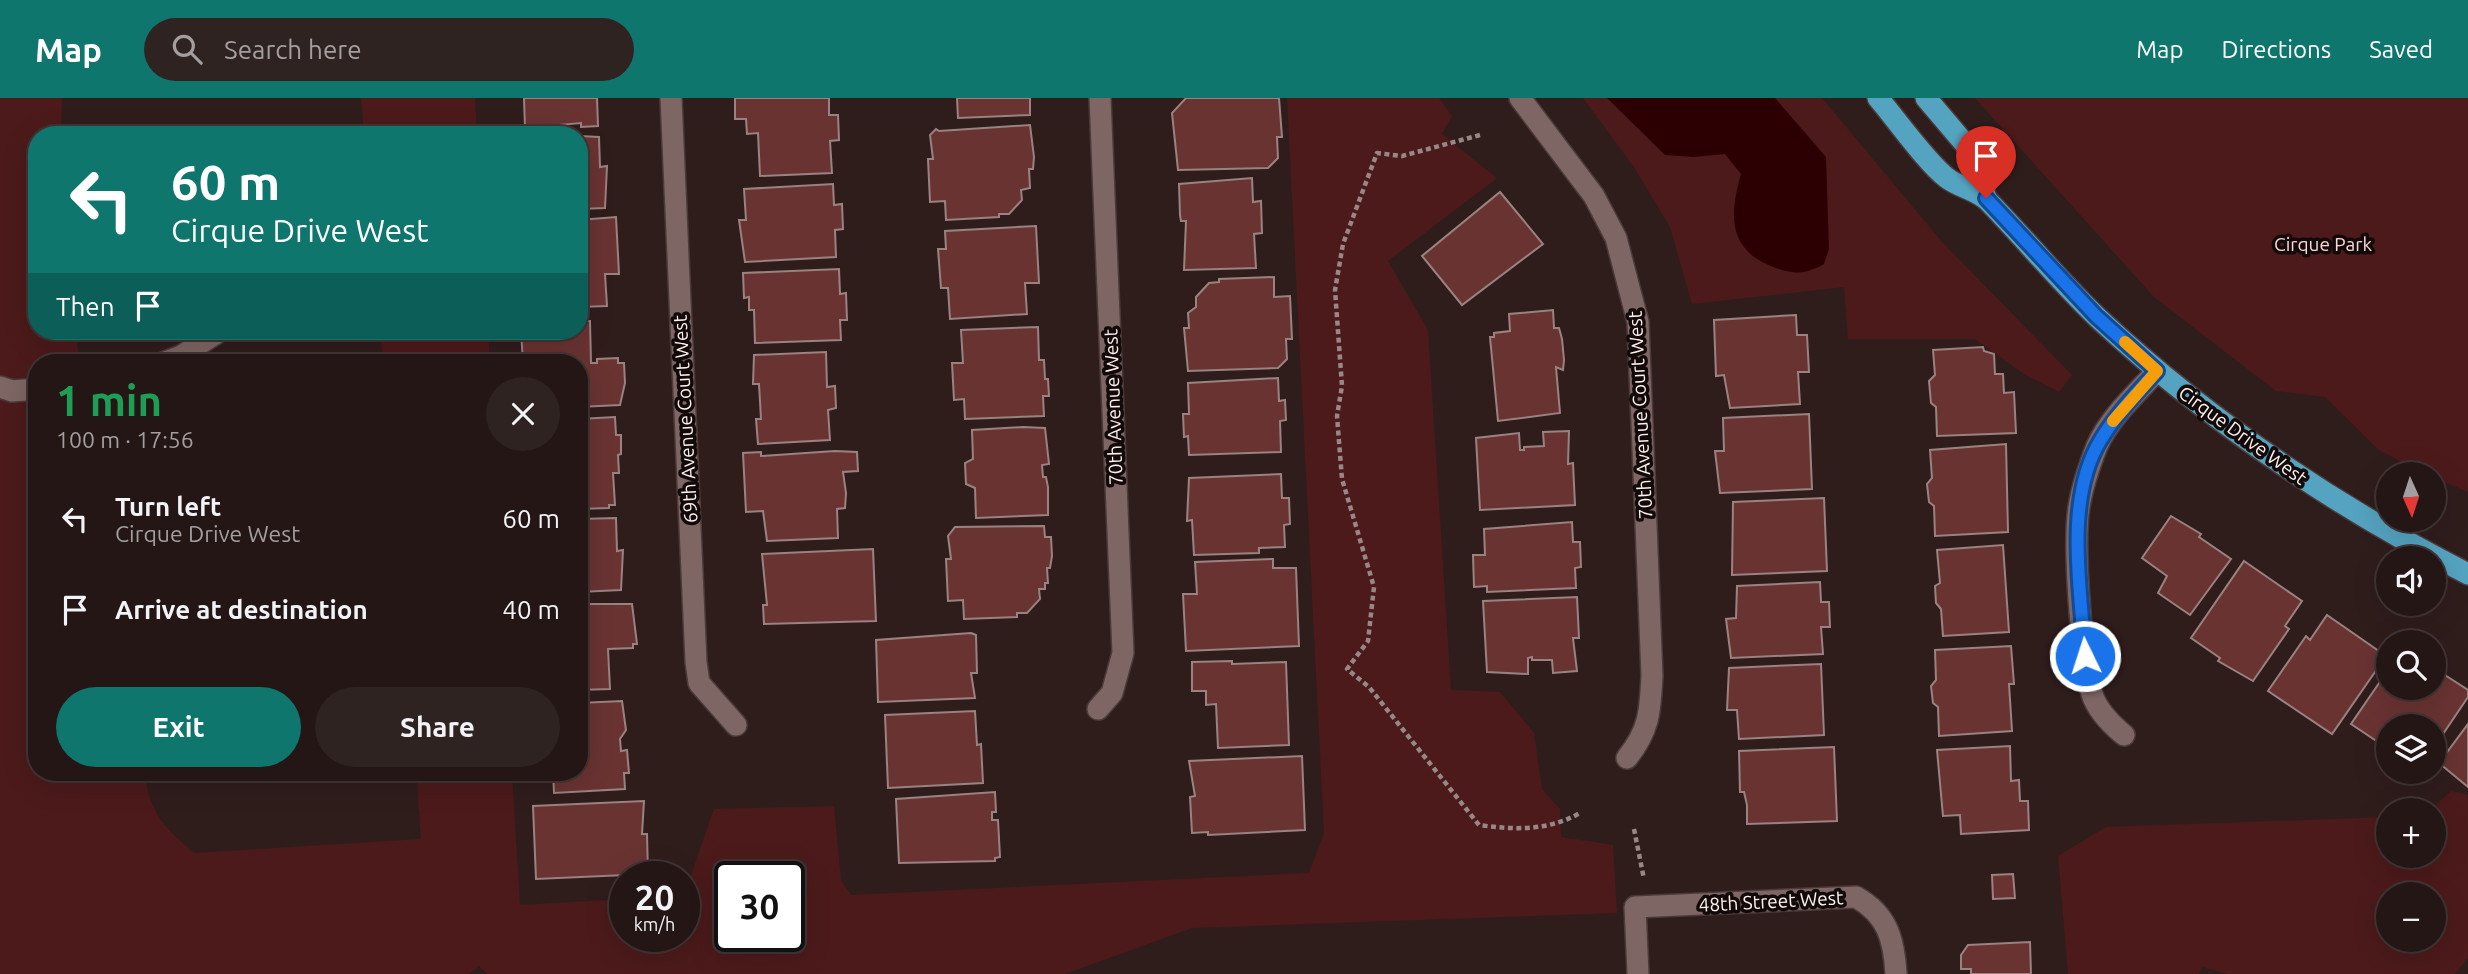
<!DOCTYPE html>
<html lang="en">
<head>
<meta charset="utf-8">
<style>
  :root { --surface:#231615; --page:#2f2322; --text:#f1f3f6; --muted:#a39fa0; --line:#403534; --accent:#0f766e }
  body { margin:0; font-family:Ubuntu,sans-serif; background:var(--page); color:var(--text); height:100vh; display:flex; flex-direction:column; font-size:26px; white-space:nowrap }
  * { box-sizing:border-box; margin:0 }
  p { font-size:23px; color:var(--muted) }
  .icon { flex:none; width:38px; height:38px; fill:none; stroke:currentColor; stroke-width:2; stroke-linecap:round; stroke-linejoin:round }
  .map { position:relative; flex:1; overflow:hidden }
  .drawer { position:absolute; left:28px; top:256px; width:560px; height:427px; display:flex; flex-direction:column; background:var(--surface); border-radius:28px; box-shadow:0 7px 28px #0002,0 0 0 2px var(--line) }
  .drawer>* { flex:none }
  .top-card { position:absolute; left:28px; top:28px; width:560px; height:214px; border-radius:28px; box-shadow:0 7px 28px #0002,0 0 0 2px var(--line); background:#0f766e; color:#fff; overflow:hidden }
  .needle { width:46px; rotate:177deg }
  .buttons { position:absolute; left:2376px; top:364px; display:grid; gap:14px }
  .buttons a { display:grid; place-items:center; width:70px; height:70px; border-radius:50%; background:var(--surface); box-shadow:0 7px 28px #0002,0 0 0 2px var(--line); font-size:35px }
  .speed { position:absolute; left:609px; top:763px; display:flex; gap:14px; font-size:35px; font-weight:700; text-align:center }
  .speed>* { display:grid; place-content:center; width:91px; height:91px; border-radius:50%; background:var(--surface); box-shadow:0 7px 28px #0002,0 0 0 2px var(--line); line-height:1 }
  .speed small { font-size:18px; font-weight:400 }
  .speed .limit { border:4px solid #111; border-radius:10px; background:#fff; color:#111 }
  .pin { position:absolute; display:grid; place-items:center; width:60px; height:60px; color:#fff; margin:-72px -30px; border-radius:50% 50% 50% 0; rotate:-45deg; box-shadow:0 0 7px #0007 }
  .pin .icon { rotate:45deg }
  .me { position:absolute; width:77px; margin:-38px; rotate:356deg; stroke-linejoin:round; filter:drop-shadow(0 0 5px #0008) }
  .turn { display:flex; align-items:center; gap:24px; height:147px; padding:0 28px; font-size:32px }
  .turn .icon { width:91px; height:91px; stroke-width:2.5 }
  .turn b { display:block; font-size:49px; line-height:60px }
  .then { display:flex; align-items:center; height:66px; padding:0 28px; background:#0003; gap:14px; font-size:26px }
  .round { display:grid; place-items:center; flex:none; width:74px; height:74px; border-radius:37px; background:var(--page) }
  .head { display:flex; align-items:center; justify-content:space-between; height:119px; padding:0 28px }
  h1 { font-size:42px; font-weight:700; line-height:52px; color:#1e9e55 }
  .action { display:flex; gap:14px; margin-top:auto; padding:14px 28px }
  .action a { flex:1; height:80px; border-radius:42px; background:var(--accent); color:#fff; font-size:28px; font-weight:700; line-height:80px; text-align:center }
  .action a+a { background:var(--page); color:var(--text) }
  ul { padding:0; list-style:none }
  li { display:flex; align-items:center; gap:21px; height:91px; padding:0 28px }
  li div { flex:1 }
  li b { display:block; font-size:26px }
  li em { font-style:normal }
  header { display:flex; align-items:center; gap:42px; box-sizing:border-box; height:98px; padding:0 35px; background:var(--accent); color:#fff }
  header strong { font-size:33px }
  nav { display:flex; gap:38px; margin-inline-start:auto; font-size:24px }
  .search { width:490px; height:63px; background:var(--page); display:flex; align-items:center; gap:18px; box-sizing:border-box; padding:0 24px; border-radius:38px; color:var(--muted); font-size:26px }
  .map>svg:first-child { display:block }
  .green { fill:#4c1a1b; fill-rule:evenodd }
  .water { fill:#2c0003 }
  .building { fill:#693332; stroke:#9a8281; stroke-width:2 }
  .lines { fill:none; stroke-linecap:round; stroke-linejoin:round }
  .minor-casing { stroke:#4a3a39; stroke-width:24 }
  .major-casing { stroke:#4a3a39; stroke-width:24 }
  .path { stroke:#978786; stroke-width:4.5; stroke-dasharray:5 3.5; stroke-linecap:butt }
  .minor { stroke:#7d6664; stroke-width:21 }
  .major { stroke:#54a3c0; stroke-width:21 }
  .route-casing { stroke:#114b97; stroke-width:18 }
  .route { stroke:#1a73e8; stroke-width:12 }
  .slow { stroke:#f59e0b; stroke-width:12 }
  .labels { text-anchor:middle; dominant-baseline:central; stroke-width:7; stroke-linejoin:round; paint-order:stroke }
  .park-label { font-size:19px; fill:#fdd7d4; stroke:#120909 }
  .street-label { font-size:19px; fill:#fef0ef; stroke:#120909 }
</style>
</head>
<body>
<header>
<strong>Map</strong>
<div class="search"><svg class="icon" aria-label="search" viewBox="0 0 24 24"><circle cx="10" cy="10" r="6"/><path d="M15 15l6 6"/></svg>Search here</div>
<nav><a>Map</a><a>Directions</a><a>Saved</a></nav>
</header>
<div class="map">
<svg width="2468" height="876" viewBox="0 0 2468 876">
  <rect width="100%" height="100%" fill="#2f1d1c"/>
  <!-- green -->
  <g class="green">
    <path d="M0 0H62L61 37H37V233H75L80 264H37V674H144C152 718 161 726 194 755L421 741 416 674H512L520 807 625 801V838H684V797L714 711 834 708 841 782 851 797 1309 775 1324 735 1287 0H1439L1452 18 1442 36 1497 80 1388 163 1428 232 1451 592 1500 594 1534 635 1542 691 1560 711 1561 739 1613 747 1617 815 1192 830 1065 876H487L479 868 469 876H0ZM730 779H789V838H730Z"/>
    <polygon points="361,0 475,0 477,37 364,37"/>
    <polygon points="1583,0 1822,0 1942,144 2072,277 2059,294 2024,276 1975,241 1848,241 1844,189 1692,206 1670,129 1634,69"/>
    <polygon points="1975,0 2468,0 2468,394 2434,380 2434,376 2418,373 2379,352 2325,299 2276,293 2154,199"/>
    <polygon points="380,233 488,233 490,264 383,264"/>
    <path d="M2451 693 2468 697V860L2455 876H2228L2202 869 2199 876H2068L2058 758 2106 729 2389 719V758H2434V712H2430ZM2389 796H2434V842H2389Z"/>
  </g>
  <!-- water -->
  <path class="water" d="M1607 0H1775L1826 59 1829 151 1824 166C1808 175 1797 177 1779 171 1729 155 1728 121 1741 76L1725 56 1694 59 1665 57Z"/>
  <!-- building -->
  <g class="building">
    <polygon points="524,0 597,0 598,28 581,29 581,25 525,30"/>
    <polygon points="735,0 829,0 829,17 838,17 839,42 830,43 832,75 760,78 758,35 747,36 746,21 735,21"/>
    <polygon points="957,0 1030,0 1030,17 958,20"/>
    <polygon points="1186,0 1279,0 1282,39 1277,39 1278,60 1268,70 1178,72 1172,15"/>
    <polygon points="1030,27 1034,59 1033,71 1029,71 1030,90 1021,92 1022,102 1009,116 999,116 999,119 946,122 945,103 930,104 928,61 933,61 930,37 936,31 939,33"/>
    <polygon points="579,38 599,39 600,69 607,68 605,110 579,111"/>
    <polygon points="1252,80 1253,104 1261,103 1262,135 1254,136 1256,170 1184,172 1186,123 1181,123 1180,117 1179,86"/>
    <polygon points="833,86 834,107 842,106 843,131 835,132 836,159 745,164 739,122 746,122 744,91"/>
    <polygon points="1500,94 1543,146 1462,207 1422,158"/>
    <polygon points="616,119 619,176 605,176 607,208 579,209 579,122"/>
    <polygon points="1036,128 1039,185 1025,185 1027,216 950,221 948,190 941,190 938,151 946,151 945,133"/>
    <polygon points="839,171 840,196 846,195 847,222 840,222 841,242 755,245 754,212 749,212 749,199 744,200 743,175"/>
    <polygon points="1274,179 1274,199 1290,198 1292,241 1286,241 1287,261 1278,270 1188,273 1184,230 1189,230 1188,215 1196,209 1196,199 1209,185 1219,184 1219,181"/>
    <polygon points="1553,212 1554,230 1559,230 1562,241 1564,262 1563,272 1556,269 1560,315 1498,323 1490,239 1494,239 1494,235 1510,233 1509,216"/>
    <polygon points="1796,217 1797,237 1807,237 1809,274 1798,274 1800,306 1730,310 1724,277 1716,278 1714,222"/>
    <polygon points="579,223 590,223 591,265 597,265 597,261 618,260 618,265 624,265 625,285 620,307 579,309 579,264 523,264 521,233 579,233"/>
    <polygon points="1038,229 1039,262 1044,262 1045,281 1048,281 1049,298 1043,298 1044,318 965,321 964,301 954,302 952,265 963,265 961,232"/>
    <polygon points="1983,249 1984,253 1994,256 1995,276 2003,276 2004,295 2014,294 2016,335 1937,338 1936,309 1931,305 1929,283 1935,277 1933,252"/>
    <polygon points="826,254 827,289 835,288 836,310 828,312 830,342 758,346 756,321 761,321 759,286 753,286 754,257"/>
    <polygon points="1278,280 1279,303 1285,302 1286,322 1280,323 1281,354 1189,357 1188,338 1184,339 1183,316 1189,316 1188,285"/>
    <polygon points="1809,316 1812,391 1720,395 1715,353 1724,353 1723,320"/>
    <polygon points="615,319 616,337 621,337 621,356 618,357 619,375 613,375 615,407 609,407 609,410 579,411 579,321"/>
    <polygon points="1023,329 1045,330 1049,366 1042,367 1043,379 1046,379 1048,389 1048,417 976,420 975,390 966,386 965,365 973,361 972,332"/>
    <polygon points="1569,333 1568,366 1573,365 1575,407 1480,412 1476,340 1519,335 1520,352 1524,352 1524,349 1544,348 1543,334"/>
    <polygon points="2006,346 2008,434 1935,438 1934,408 1929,404 1927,386 1932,380 1930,352"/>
    <polygon points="835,353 857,354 858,373 843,374 846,395 845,410 837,411 838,440 767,443 763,413 746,414 743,355 761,354 761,358"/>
    <polygon points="1281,376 1282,400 1289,400 1290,426 1284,427 1285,449 1259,450 1259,455 1194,457 1192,422 1187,423 1189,380"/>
    <polygon points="1824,400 1827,473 1732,477 1733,404"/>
    <polygon points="2171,418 2201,436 2199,439 2231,461 2190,517 2158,495 2167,478 2142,460"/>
    <polygon points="616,420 617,453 623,452 621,492 579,494 579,421"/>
    <polygon points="1572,424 1573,444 1580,444 1581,469 1575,470 1576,490 1487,494 1487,488 1474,489 1473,457 1485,457 1484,431"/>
    <polygon points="1044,428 1045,439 1051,439 1052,458 1050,470 1047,470 1048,485 1045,485 1045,491 1039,491 1040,501 1027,515 1017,515 1017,519 964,521 963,502 948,503 946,461 951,461 948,438 955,429"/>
    <polygon points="2003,447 2009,534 1943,538 1941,511 1936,505 1935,488 1940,485 1937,452"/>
    <polygon points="873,451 876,523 764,526 763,507 767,507 762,456"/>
    <polygon points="1273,461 1273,470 1296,470 1299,548 1186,553 1183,496 1197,496 1195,464"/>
    <polygon points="2244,463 2302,503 2285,528 2289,531 2253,583 2218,563 2220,560 2191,540"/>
    <polygon points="1820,484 1821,504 1829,504 1830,529 1821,529 1823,556 1731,560 1726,521 1736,520 1737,488"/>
    <polygon points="1577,499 1579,540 1573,540 1577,573 1553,575 1552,562 1532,562 1532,559 1528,560 1528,576 1487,574 1483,503"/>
    <polygon points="579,506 632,506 637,546 633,546 633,550 608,551 610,591 579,592"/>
    <polygon points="2327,517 2386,558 2332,636 2268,593 2306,538 2310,542"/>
    <polygon points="971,535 976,537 977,575 971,575 975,600 878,604 876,542"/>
    <polygon points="2011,548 2014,586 2009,586 2012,633 1939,638 1938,609 1933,605 1931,588 1936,582 1935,552"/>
    <polygon points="1232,563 1232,566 1286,564 1289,647 1218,650 1216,606 1206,607 1206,593 1192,593 1192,564"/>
    <polygon points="1821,566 1824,637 1739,641 1737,612 1727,612 1729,570"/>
    <polygon points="2434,570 2468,592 2468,599 2437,645 2435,652 2434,628 2389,628 2387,650 2351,626 2386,575 2389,590 2434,590"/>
    <polygon points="622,603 626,632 620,641 621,653 627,652 629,675 624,675 625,691 554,695 553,674 579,674 579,605"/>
    <polygon points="975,613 977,647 981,646 983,685 888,690 885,617"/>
    <polygon points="2468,626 2468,689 2439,665"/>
    <polygon points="2010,648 2011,683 2019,682 2020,703 2028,703 2029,732 1961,736 1960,717 1943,718 1937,652"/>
    <polygon points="1834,649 1837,723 1747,726 1747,707 1744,694 1740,694 1739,653"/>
    <polygon points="1302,658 1305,732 1208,737 1208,734 1192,735 1190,699 1195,698 1189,663"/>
    <polygon points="995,694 996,714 992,714 992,722 998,722 1000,759 995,760 995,763 899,765 896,701"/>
    <polygon points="644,703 642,736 647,736 648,776 536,781 533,708"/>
    <polygon points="2013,776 2015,800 1993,801 1992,777"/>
    <polygon points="2030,844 2031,876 1971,876 1971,871 1961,871 1961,857 1968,847"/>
  </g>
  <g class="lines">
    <!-- minor casing -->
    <g class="minor-casing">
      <g id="minor">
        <polyline points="671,0 696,564 699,585 736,627"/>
        <path d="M1520 0 1594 98 1616 140 1638 224 1652 578C1650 613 1650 631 1627 660"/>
        <polyline points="165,264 181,258 220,233"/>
        <polyline points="0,289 12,293 37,291"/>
        <polyline points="1098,611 1112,595 1123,555 1100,0"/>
        <path d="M2124 637C2112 627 2097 612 2092 596 2081 560 2073 446 2079 409 2082 389 2090 366 2097 348 2110 319 2136 296 2157 273"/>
        <path d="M1638 876 1635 809 1856 799C1888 817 1894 842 1896 876"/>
      </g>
    </g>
    <!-- major casing -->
    <g class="major-casing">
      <g id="major">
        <path d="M1878 0C1896 21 1927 65 1947 80 1960 90 1978 92 1989 104 2026 142 2059 183 2098 220 2209 323 2333 407 2468 476"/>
        <polyline points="1926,0 1971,53 1986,100"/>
      </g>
    </g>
    <!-- path -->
    <g class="path">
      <path d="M1480 37 1402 58 1377 55 1343 146 1335 192 1342 288 1337 318 1342 381 1374 489 1368 543 1347 571 1369 589 1479 727C1515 732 1548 733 1580 715"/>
      <polyline points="1634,731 1644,781"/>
    </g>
    <!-- minor -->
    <use href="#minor" class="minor"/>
    <!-- major -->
    <use href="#major" class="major"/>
  </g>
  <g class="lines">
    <!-- route casing -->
    <g class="route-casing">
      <path id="route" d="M1986 100 2096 218 2157 273C2137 295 2116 316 2100 343 2064 403 2081 492 2085 558"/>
    </g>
    <!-- route -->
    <use href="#route" class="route"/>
    <!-- slow -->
    <polyline class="slow" points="2113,323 2157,273 2125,244"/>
  </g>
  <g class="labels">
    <!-- park labels -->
    <g class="park-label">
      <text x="2323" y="146">Cirque Park</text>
    </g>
    <!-- street labels -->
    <g class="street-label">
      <text transform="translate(1113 309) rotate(-92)">70th Avenue West</text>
      <text transform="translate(1640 317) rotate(-93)">70th Avenue Court West</text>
      <text transform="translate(685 321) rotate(-93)">69th Avenue Court West</text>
      <text transform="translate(2243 337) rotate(36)">Cirque Drive West</text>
      <text transform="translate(1771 803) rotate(-3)">48th Street West</text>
    </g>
  </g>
</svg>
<div class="buttons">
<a><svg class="needle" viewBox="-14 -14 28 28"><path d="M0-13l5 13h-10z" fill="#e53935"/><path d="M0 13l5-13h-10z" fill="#a39fa0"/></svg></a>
<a><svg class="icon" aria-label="sound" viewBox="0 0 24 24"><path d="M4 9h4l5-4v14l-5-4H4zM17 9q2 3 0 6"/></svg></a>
<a><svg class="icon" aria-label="search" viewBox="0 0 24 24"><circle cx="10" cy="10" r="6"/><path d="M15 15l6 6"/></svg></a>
<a><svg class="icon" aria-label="layers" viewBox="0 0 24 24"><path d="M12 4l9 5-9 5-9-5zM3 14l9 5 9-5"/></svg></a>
<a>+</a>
<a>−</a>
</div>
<div class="speed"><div>20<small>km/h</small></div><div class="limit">30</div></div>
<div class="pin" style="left:1986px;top:100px;background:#d93025"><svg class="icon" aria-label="arrive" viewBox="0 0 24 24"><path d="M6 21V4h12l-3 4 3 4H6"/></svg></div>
<svg class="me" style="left:2085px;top:558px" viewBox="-20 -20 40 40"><circle r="17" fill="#1a73e8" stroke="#fff" stroke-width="3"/><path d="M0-11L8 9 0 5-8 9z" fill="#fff"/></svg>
<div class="top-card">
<div class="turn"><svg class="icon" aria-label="left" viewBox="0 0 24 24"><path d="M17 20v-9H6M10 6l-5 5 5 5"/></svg><div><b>60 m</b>Cirque Drive West</div></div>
<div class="then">Then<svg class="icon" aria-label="arrive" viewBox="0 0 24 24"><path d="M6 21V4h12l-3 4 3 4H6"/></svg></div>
</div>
<section class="drawer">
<div class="head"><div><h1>1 min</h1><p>100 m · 17:56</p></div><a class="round"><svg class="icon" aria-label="close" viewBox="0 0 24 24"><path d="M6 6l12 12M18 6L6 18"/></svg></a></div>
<ul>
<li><svg class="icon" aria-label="left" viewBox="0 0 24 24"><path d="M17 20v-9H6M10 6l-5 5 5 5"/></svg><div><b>Turn left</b><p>Cirque Drive West</p></div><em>60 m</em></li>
<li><svg class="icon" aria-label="arrive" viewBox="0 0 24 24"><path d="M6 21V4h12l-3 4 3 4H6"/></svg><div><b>Arrive at destination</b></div><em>40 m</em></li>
</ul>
<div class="action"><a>Exit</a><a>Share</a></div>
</section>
</div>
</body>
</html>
